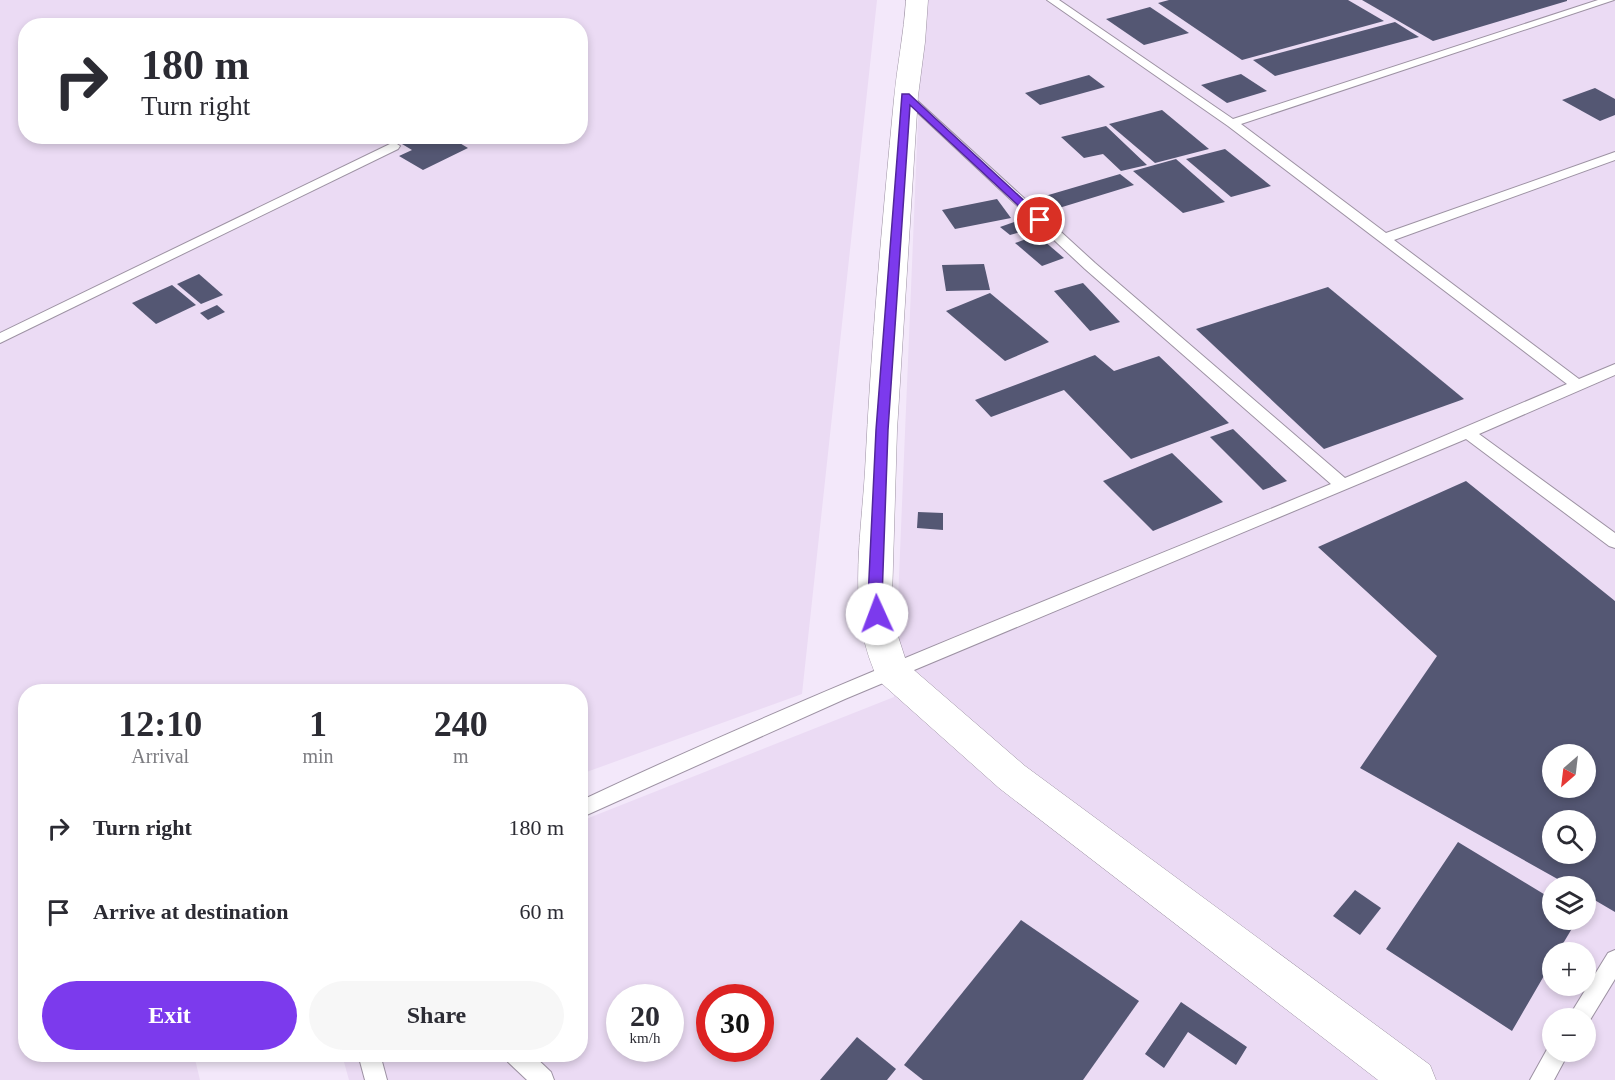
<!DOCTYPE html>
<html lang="en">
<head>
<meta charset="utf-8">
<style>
  :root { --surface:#fff; --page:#f7f7f7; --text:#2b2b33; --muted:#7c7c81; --accent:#7c3aed }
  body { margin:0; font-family:"Times New Roman",serif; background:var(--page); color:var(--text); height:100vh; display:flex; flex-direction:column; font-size:22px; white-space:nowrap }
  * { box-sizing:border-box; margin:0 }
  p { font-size:20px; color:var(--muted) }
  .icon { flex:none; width:33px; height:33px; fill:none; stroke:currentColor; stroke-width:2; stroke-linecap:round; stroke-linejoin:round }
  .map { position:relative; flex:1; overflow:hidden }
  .panel { position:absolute; left:18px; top:684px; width:570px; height:378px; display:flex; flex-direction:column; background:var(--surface); border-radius:24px; box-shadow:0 3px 9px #0003 }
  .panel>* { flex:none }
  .guide { position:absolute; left:18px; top:18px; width:570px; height:126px; border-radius:24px; box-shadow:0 3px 9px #0003; background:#fff; color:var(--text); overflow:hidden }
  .needle { width:39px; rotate:208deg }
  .fabs { position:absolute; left:1542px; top:744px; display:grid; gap:12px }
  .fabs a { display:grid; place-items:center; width:54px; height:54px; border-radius:50%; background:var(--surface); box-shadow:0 3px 9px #0003; font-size:30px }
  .speed { position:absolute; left:606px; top:984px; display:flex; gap:12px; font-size:30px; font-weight:700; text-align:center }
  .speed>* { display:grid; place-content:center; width:78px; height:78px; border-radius:50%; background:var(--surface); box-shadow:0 3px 9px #0003; line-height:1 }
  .speed small { font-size:15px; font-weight:400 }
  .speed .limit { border:9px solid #d22; background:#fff; color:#111 }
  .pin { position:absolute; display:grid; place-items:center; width:51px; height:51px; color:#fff; margin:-26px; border:3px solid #fff; border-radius:50%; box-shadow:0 2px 6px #0007 }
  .me { position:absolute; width:66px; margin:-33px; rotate:358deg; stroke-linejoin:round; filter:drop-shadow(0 0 4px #0008) }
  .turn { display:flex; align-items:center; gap:21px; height:126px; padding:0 24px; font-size:27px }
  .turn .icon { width:78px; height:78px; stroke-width:2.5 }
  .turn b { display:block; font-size:42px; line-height:51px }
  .eta { display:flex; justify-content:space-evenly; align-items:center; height:102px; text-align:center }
  .eta b { font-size:36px; font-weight:600; line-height:42px }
  .action { display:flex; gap:12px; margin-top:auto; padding:12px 24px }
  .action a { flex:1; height:69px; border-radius:36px; background:var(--accent); color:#fff; font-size:24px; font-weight:600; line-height:69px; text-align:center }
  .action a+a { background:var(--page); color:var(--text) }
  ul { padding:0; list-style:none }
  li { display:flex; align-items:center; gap:18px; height:84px; padding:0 24px }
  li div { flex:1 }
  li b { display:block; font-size:22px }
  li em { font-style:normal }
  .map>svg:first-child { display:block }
  .built { fill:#ebdbf4; fill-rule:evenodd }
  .building { fill:#545773; fill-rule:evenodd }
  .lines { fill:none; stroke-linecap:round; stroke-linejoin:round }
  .service-casing { stroke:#9d92a3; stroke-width:2 }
  .minor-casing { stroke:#9d92a3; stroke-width:1 }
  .service { fill:#fff; fill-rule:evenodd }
  .minor { fill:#fff; fill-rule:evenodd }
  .route { fill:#7c3aed; stroke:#51269a; stroke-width:1.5 }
</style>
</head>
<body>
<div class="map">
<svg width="1615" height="1080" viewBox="0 0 1615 1080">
  <rect width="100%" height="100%" fill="#f3e8fa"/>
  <!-- built -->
  <g class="built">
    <path d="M0 0H877L802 694 581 774 580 692H26V1054L194 1055 200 1080H0ZM26 26H580V136H26Z"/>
    <path d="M923 0H1615V1080H349L342 1055 580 1054 581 821 894 697ZM1552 754H1586V788H1552ZM1552 820H1586V854H1552ZM1552 886H1586V920H1552ZM1552 952H1586V986H1552ZM620 998H670V1048H620ZM710 998H760V1048H710ZM1552 1018H1586V1052H1552Z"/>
  </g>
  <!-- building -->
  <g class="building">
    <polygon points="1169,0 1348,0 1384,21 1242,60 1158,3"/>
    <polygon points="1362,0 1567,0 1567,1 1433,41"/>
    <polygon points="1150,7 1189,33 1144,45 1106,19"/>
    <polygon points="1395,22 1419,37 1275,76 1253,60"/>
    <polygon points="1241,74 1267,91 1227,103 1201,85"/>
    <polygon points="1089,75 1105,87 1040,105 1025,93"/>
    <polygon points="1595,88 1615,99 1615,115 1600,121 1562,100"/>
    <polygon points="1162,110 1209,149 1155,163 1109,124"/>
    <polygon points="1106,126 1147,165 1121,171 1103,154 1084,158 1061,137"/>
    <polygon points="407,136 448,136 468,148 423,170 399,156 412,150 397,141"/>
    <polygon points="1225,149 1271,186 1231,197 1186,159"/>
    <polygon points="1176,159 1225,202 1183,213 1133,171"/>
    <polygon points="1120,174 1134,185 1059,208 1045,196"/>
    <polygon points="997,199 1011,218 955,229 942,210"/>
    <polygon points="1017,221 1027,230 1010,235 1000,227"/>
    <polygon points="1037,235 1064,258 1042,266 1015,243"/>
    <polygon points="984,264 990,290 946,291 942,265"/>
    <polygon points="199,274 223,295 201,304 177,284"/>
    <polygon points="1083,283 1120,322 1090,331 1054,291"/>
    <polygon points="172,285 196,305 156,324 132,303"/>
    <polygon points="1328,287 1464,399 1324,449 1196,329"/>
    <polygon points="990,293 1049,342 1005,361 946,311"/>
    <polygon points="217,305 225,312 208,320 200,313"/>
    <polygon points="1095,355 1114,371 1159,356 1229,423 1131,459 1064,390 991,417 975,400"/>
    <polygon points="1233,429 1287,481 1263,490 1210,437"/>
    <polygon points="1172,453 1223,502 1153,531 1103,481"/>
    <path d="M1466 481 1615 601V912L1586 895V886H1570L1360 768 1437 656 1318 547ZM1552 754H1586V788H1552ZM1552 820H1586V854H1552Z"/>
    <polygon points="918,512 943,513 943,530 917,528"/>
    <polygon points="1458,842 1552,899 1552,920 1577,920 1558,952 1552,952 1552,962 1512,1031 1386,949"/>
    <polygon points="1355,890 1381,908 1360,935 1333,916"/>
    <polygon points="1021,920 1139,1001 1083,1080 923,1080 904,1065"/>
    <polygon points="1181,1002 1247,1047 1236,1065 1188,1032 1164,1068 1145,1054"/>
    <polygon points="857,1037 896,1069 887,1080 820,1080"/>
  </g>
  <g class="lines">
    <!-- service casing -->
    <g class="service-casing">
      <g id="service">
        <path d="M1047 0H1059L1233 119 1598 0H1614L1241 124 1386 233 1615 152V160L1394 240 1579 379 1615 364V375L1479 434 1615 533V548L1609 546 1466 439 845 699 580 818V801C826 685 1080 588 1331 484L1085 269 902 98V94H910L1095 263 1345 478 1567 384 1228 126Z"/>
        <polygon points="394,142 400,146 398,149 0,343 0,333"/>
        <polygon points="1615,950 1615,979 1587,1025 1586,1018 1568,1018 1608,953"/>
        <polygon points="1550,1044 1552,1044 1552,1052 1569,1052 1554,1080 1530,1080"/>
        <polygon points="358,1054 380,1054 387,1080 365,1080"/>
        <polygon points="505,1054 532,1054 551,1072 554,1080 527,1080 508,1062"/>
      </g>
    </g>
    <!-- minor casing -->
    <g class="minor-casing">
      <path id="minor" d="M906 0H928L925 42 918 96 897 430 892 599 896 630 907 664 1025 766 1430 1065 1436 1080H1378L999 788 879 681C846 617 861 540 865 471 871 347 882 223 894 99 897 66 904 33 906 0Z"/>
    </g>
    <!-- service -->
    <use href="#service" class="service"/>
    <!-- minor -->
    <use href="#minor" class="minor"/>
  </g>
  <!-- route -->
  <polygon class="route" points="902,94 909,94 1045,220 1043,222 1036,222 910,105 888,430 882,599 884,614 877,620 869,614 868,599 876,430"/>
</svg>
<div class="fabs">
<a><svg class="needle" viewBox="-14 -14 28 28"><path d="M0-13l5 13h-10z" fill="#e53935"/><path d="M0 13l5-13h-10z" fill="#7c7c81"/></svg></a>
<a><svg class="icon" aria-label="search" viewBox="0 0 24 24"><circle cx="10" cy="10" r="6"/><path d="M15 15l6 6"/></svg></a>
<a><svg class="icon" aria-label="layers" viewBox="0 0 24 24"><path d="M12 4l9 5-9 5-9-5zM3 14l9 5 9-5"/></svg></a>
<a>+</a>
<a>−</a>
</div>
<div class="speed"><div>20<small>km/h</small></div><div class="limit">30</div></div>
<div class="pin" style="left:1040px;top:220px;background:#d93025"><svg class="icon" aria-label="arrive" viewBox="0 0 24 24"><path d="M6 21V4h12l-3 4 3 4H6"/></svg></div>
<svg class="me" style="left:877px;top:614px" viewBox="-20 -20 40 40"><circle r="19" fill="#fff"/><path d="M0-13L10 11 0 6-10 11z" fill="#7c3aed"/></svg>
<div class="guide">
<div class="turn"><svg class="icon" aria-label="right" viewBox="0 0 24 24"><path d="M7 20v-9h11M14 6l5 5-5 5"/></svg><div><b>180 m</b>Turn right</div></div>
</div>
<section class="panel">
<div class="eta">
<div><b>12:10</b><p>Arrival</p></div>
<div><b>1</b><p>min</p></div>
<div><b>240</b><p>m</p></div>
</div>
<ul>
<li><svg class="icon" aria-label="right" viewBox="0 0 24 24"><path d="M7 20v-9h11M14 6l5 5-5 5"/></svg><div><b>Turn right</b></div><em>180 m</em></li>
<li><svg class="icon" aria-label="arrive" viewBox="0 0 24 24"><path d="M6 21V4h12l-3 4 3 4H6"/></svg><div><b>Arrive at destination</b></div><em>60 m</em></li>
</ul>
<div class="action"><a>Exit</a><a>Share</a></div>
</section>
</div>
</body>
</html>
